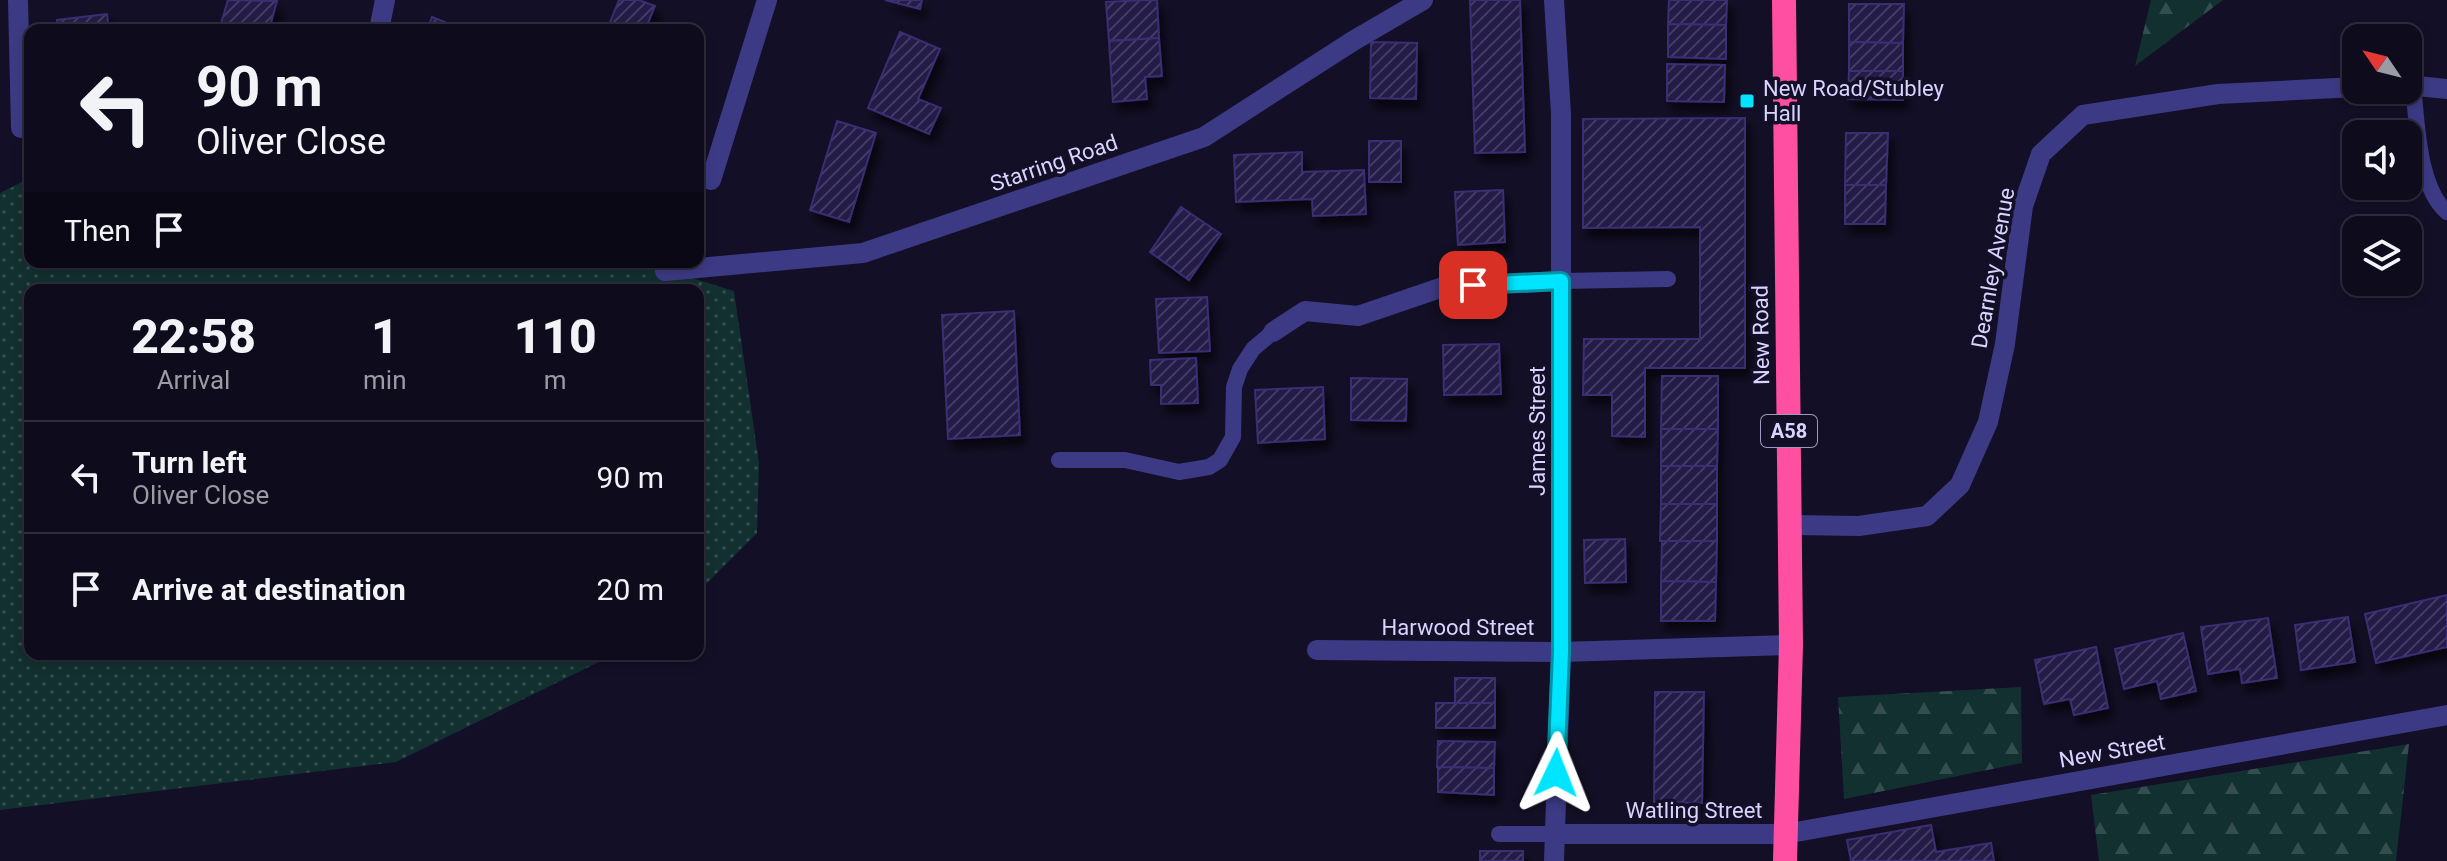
<!DOCTYPE html>
<html lang="en">
<head>
<meta charset="utf-8">
<style>
  :root { --surface:#0e0b1c; --page:#1c1929; --text:#f1f3f6; --muted:#9b9ba3; --line:#2e2b3b }
  body { margin:0; font-family:Roboto,sans-serif; background:var(--page); color:var(--text); height:100vh; display:flex; flex-direction:column; font-size:30px; white-space:nowrap }
  * { box-sizing:border-box; margin:0 }
  p { font-size:26px; color:var(--muted) }
  .icon { flex:none; width:44px; height:44px; fill:none; stroke:currentColor; stroke-width:2; stroke-linecap:round; stroke-linejoin:round }
  .map { position:relative; flex:1; overflow:hidden }
  .details { position:absolute; left:24px; top:284px; width:680px; height:376px; display:flex; flex-direction:column; background:var(--surface); border-radius:16px; box-shadow:0 4px 12px #0003,0 0 0 2px var(--line) }
  .details>* { flex:none }
  .guide { position:absolute; left:24px; top:24px; width:680px; height:244px; border-radius:16px; box-shadow:0 4px 12px #0003,0 0 0 2px var(--line); background:#0e0b1c; color:var(--text); overflow:hidden }
  .needle { width:52px; rotate:305deg }
  .controls { position:absolute; left:2342px; top:24px; display:grid; gap:16px }
  .controls a { display:grid; place-items:center; width:80px; height:80px; border-radius:16px; background:var(--surface); box-shadow:0 4px 12px #0003,0 0 0 2px var(--line); font-size:40px }
  .pin { position:absolute; display:grid; place-items:center; width:68px; height:68px; color:#fff; margin:-34px; border-radius:16px; box-shadow:0 4px 12px #0006 }
  .me { position:absolute; width:88px; margin:-44px; rotate:2deg; stroke-linejoin:round; filter:drop-shadow(0 0 6px #0008) }
  .turn { display:flex; align-items:center; gap:28px; height:168px; padding:0 40px; font-size:36px }
  .turn .icon { width:104px; height:104px; stroke-width:2.5 }
  .turn b { display:block; font-size:56px; line-height:68px }
  .then { display:flex; align-items:center; height:76px; padding:0 40px; background:#0003; gap:16px; font-size:30px }
  .eta { display:flex; justify-content:space-evenly; align-items:center; height:136px; text-align:center }
  .eta b { font-size:48px; font-weight:800; line-height:56px }
  ul { padding:0; list-style:none }
  li { display:flex; align-items:center; gap:24px; height:112px; padding:0 40px; border-top:2px solid var(--line) }
  li div { flex:1 }
  li b { display:block; font-size:30px }
  li em { font-style:normal }
  .map>svg:first-child { display:block }
  .grass { fill:url(#grass-dots) }
  .forest { fill:url(#forest-firs) }
  .building { fill:url(#building-hatch); stroke:#3b2d73; stroke-width:2; filter:url(#shadow) }
  .lines { fill:none; stroke-linecap:round; stroke-linejoin:round }
  .lane { stroke:#3d3a85; stroke-width:16 }
  .street { stroke:#3d3a85; stroke-width:20 }
  .highway { stroke:#ff4fa3; stroke-width:24 }
  .route-casing { stroke:#0095a6; stroke-width:20 }
  .route { stroke:#00e5ff; stroke-width:14 }
  .poi-dot { fill:#00e5ff; stroke:#130f26; stroke-width:3 }
  .labels { text-anchor:middle; dominant-baseline:central; stroke-width:7; stroke-linejoin:round; paint-order:stroke }
  .shield { fill:#130f26; stroke:#9e99be; stroke-width:2 }
  .shield-label { font-size:20px; font-weight:bold; fill:#d9d4ff }
  .poi-label { font-size:22px; fill:#d9d4ff; stroke:#130f26; text-anchor:start }
  .street-label { font-size:22px; fill:#d9d4ff; stroke:#130f26 }
</style>
</head>
<body>
<div class="map">
<svg width="2447" height="861" viewBox="0 0 2447 861">
  <defs>
    <pattern id="grass-dots" width="8" height="8" patternUnits="userSpaceOnUse" patternTransform="scale(2)"><rect width="8" height="8" fill="#12302f"/><path d="M2 2h.1M6 6h.1" fill="none" stroke="#344d4e" stroke-width="1.8" stroke-linecap="round"/></pattern>
    <pattern id="forest-firs" width="22" height="20" patternUnits="userSpaceOnUse" patternTransform="scale(2)"><rect width="22" height="20" fill="#12302f"/><path d="M5 1l3.5 6h-7zM16 11l3.5 6h-7z" fill="#344d4e"/></pattern>
    <pattern id="building-hatch" width="6" height="6" patternUnits="userSpaceOnUse" patternTransform="scale(2)"><rect width="6" height="6" fill="#241b47"/><path d="M-1 1l2-2M0 6l6-6M5 7l2-2" fill="none" stroke="#433b63"/></pattern>
    <filter id="shadow"><feDropShadow dx="5" dy="9" stdDeviation="4" flood-color="#0009"/></filter>
  </defs>
  <rect width="100%" height="100%" fill="#130f26"/>
  <!-- grass -->
  <polygon class="grass" points="30,178 30,262 640,262 734,291 759,463 757,533 698,592 698,290 30,290 30,654 615,654 396,762 0,810 0,193"/>
  <!-- forest -->
  <g class="forest">
    <polygon points="2151,0 2223,0 2135,66"/>
    <polygon points="2021,687 2022,763 1844,799 1838,697"/>
    <polygon points="2409,744 2396,861 2099,861 2091,795"/>
  </g>
  <!-- building -->
  <g class="building">
    <polygon points="228,0 277,1 269,30 219,30"/>
    <polygon points="619,0 639,0 655,6 645,30 607,30"/>
    <polygon points="885,0 922,0 920,9"/>
    <polygon points="1144,0 1157,0 1159,38 1109,41 1106,2"/>
    <polygon points="1470,0 1520,0 1525,152 1475,153"/>
    <polygon points="1669,0 1727,0 1726,25 1668,24"/>
    <polygon points="1849,4 1904,4 1903,43 1849,42"/>
    <polygon points="107,14 109,30 58,30 57,20"/>
    <polygon points="432,17 465,30 427,30"/>
    <polygon points="1668,24 1726,25 1726,59 1668,57"/>
    <polygon points="900,32 940,49 918,99 941,108 929,134 868,108"/>
    <polygon points="1159,38 1162,76 1145,77 1147,99 1113,102 1109,41"/>
    <polygon points="1371,42 1417,43 1416,99 1370,98"/>
    <polygon points="1849,42 1903,43 1903,71 1849,71"/>
    <polygon points="1667,64 1725,65 1724,102 1667,101"/>
    <polygon points="1849,71 1903,71 1903,100 1848,99"/>
    <polygon points="1745,118 1745,368 1645,368 1645,437 1612,436 1612,395 1583,395 1584,339 1700,339 1700,227 1583,228 1583,119"/>
    <polygon points="837,121 876,133 849,222 810,210"/>
    <polygon points="1846,133 1888,133 1886,185 1845,185"/>
    <rect x="1369" y="141" width="32" height="41"/>
    <polygon points="1302,152 1302,172 1364,170 1366,214 1313,216 1312,199 1236,202 1234,155"/>
    <polygon points="1845,185 1886,185 1885,224 1845,224"/>
    <polygon points="1503,190 1505,242 1458,245 1455,192"/>
    <polygon points="1181,207 1221,234 1189,280 1150,252"/>
    <polygon points="1207,297 1210,351 1159,353 1156,299"/>
    <polygon points="1014,311 1020,435 948,439 942,315"/>
    <polygon points="1499,344 1501,394 1444,395 1443,345"/>
    <polygon points="1196,358 1198,403 1161,404 1161,385 1151,385 1150,360"/>
    <polygon points="1662,376 1718,376 1718,429 1661,429"/>
    <polygon points="1351,378 1407,379 1406,421 1351,420"/>
    <polygon points="1323,387 1325,439 1258,443 1255,390"/>
    <polygon points="1661,429 1718,429 1717,466 1661,466"/>
    <rect x="1661" y="466" width="56" height="38"/>
    <polygon points="1661,504 1717,504 1717,541 1660,541"/>
    <polygon points="1625,539 1626,582 1585,583 1584,540"/>
    <polygon points="1662,541 1717,541 1716,582 1661,581"/>
    <polygon points="1661,581 1716,582 1715,621 1661,621"/>
    <polygon points="2447,595 2447,647 2376,663 2365,614"/>
    <polygon points="2348,617 2355,662 2301,670 2295,625"/>
    <polygon points="2268,618 2277,678 2242,683 2240,669 2208,674 2201,627"/>
    <polygon points="2183,633 2196,691 2161,699 2157,681 2124,689 2115,649"/>
    <polygon points="2096,647 2108,708 2074,715 2070,699 2044,704 2035,660"/>
    <rect x="1455" y="678" width="40" height="25"/>
    <polygon points="1655,692 1704,692 1702,803 1654,802"/>
    <rect x="1436" y="703" width="59" height="25"/>
    <polygon points="1438,741 1495,742 1494,768 1437,767"/>
    <polygon points="1438,767 1494,768 1494,795 1438,792"/>
    <polygon points="1931,825 1936,852 1991,843 1994,861 1851,861 1847,840"/>
    <rect x="1480" y="851" width="43" height="10"/>
  </g>
  <g class="lines">
    <!-- lane -->
    <g class="lane">
      <path d="M2413 85C2417 121 2418 188 2447 212"/>
      <polyline points="1561,281 1668,279"/>
      <polyline points="1059,460 1125,460 1179,472 1209,467 1220,460 1233,437 1234,387 1240,369 1253,349 1273,332"/>
      <polyline points="1499,834 1554,834"/>
    </g>
    <!-- street -->
    <g class="street">
      <polyline points="18,0 21,128"/>
      <polyline points="379,30 385,0"/>
      <polyline points="2408,85 2447,89"/>
      <polyline points="711,180 767,0"/>
      <polyline points="665,271 863,253 1204,137 1353,41 1423,0"/>
      <polyline points="1273,332 1305,311 1358,316 1443,287 1561,281"/>
      <polyline points="1791,525 1859,526 1927,516 1960,485 1988,422 2005,344 2023,206 2041,154 2083,115 2218,94 2356,87"/>
      <polyline points="1317,650 1561,652 1791,645"/>
      <polyline points="1554,834 1785,834 2447,715"/>
      <polyline points="1554,861 1561,652 1561,114 1554,0"/>
    </g>
    <!-- highway -->
    <polyline class="highway" points="1784,0 1791,645 1785,861"/>
  </g>
  <g class="lines">
    <!-- route casing -->
    <g class="route-casing">
      <polyline id="route" points="1473,285 1561,281 1561,652 1556,773"/>
    </g>
    <!-- route -->
    <use href="#route" class="route"/>
  </g>
  <!-- markers -->
  <rect class="poi-dot" x="1739" y="93" width="16" height="16" rx="4"/>
  <g class="labels">
    <!-- shield labels -->
    <rect class="shield" x="1761" y="415" width="56" height="32" rx="6"/>
    <g class="shield-label">
      <text x="1789" y="431">A58</text>
    </g>
    <!-- poi labels -->
    <g class="poi-label">
      <text x="1763" y="88">New Road/Stubley<tspan x="1763" dy="25">Hall</tspan></text>
    </g>
    <!-- street labels -->
    <g class="street-label">
      <text transform="translate(1054 163) rotate(-19)">Starring Road</text>
      <text transform="translate(1993 268) rotate(-80)">Dearnley Avenue</text>
      <text transform="translate(1761 335) rotate(-91)">New Road</text>
      <text transform="translate(1537 431) rotate(-90)">James Street</text>
      <text x="1458" y="627">Harwood Street</text>
      <text transform="translate(2112 751) rotate(-10)">New Street</text>
      <text x="1694" y="810">Watling Street</text>
    </g>
  </g>
</svg>
<div class="controls">
<a><svg class="needle" viewBox="-14 -14 28 28"><path d="M0-13l5 13h-10z" fill="#e53935"/><path d="M0 13l5-13h-10z" fill="#9b9ba3"/></svg></a>
<a><svg class="icon" aria-label="sound" viewBox="0 0 24 24"><path d="M4 9h4l5-4v14l-5-4H4zM17 9q2 3 0 6"/></svg></a>
<a><svg class="icon" aria-label="layers" viewBox="0 0 24 24"><path d="M12 4l9 5-9 5-9-5zM3 14l9 5 9-5"/></svg></a>
</div>
<div class="pin" style="left:1473px;top:285px;background:#d93025"><svg class="icon" aria-label="arrive" viewBox="0 0 24 24"><path d="M6 21V4h12l-3 4 3 4H6"/></svg></div>
<svg class="me" style="left:1556px;top:773px" viewBox="-20 -20 40 40"><path d="M0-17L14 15 0 8-14 15z" fill="#00e5ff" stroke="#fff" stroke-width="4"/></svg>
<div class="guide">
<div class="turn"><svg class="icon" aria-label="left" viewBox="0 0 24 24"><path d="M17 20v-9H6M10 6l-5 5 5 5"/></svg><div><b>90 m</b>Oliver Close</div></div>
<div class="then">Then<svg class="icon" aria-label="arrive" viewBox="0 0 24 24"><path d="M6 21V4h12l-3 4 3 4H6"/></svg></div>
</div>
<section class="details">
<div class="eta">
<div><b>22:58</b><p>Arrival</p></div>
<div><b>1</b><p>min</p></div>
<div><b>110</b><p>m</p></div>
</div>
<ul>
<li><svg class="icon" aria-label="left" viewBox="0 0 24 24"><path d="M17 20v-9H6M10 6l-5 5 5 5"/></svg><div><b>Turn left</b><p>Oliver Close</p></div><em>90 m</em></li>
<li><svg class="icon" aria-label="arrive" viewBox="0 0 24 24"><path d="M6 21V4h12l-3 4 3 4H6"/></svg><div><b>Arrive at destination</b></div><em>20 m</em></li>
</ul>
</section>
</div>
</body>
</html>
